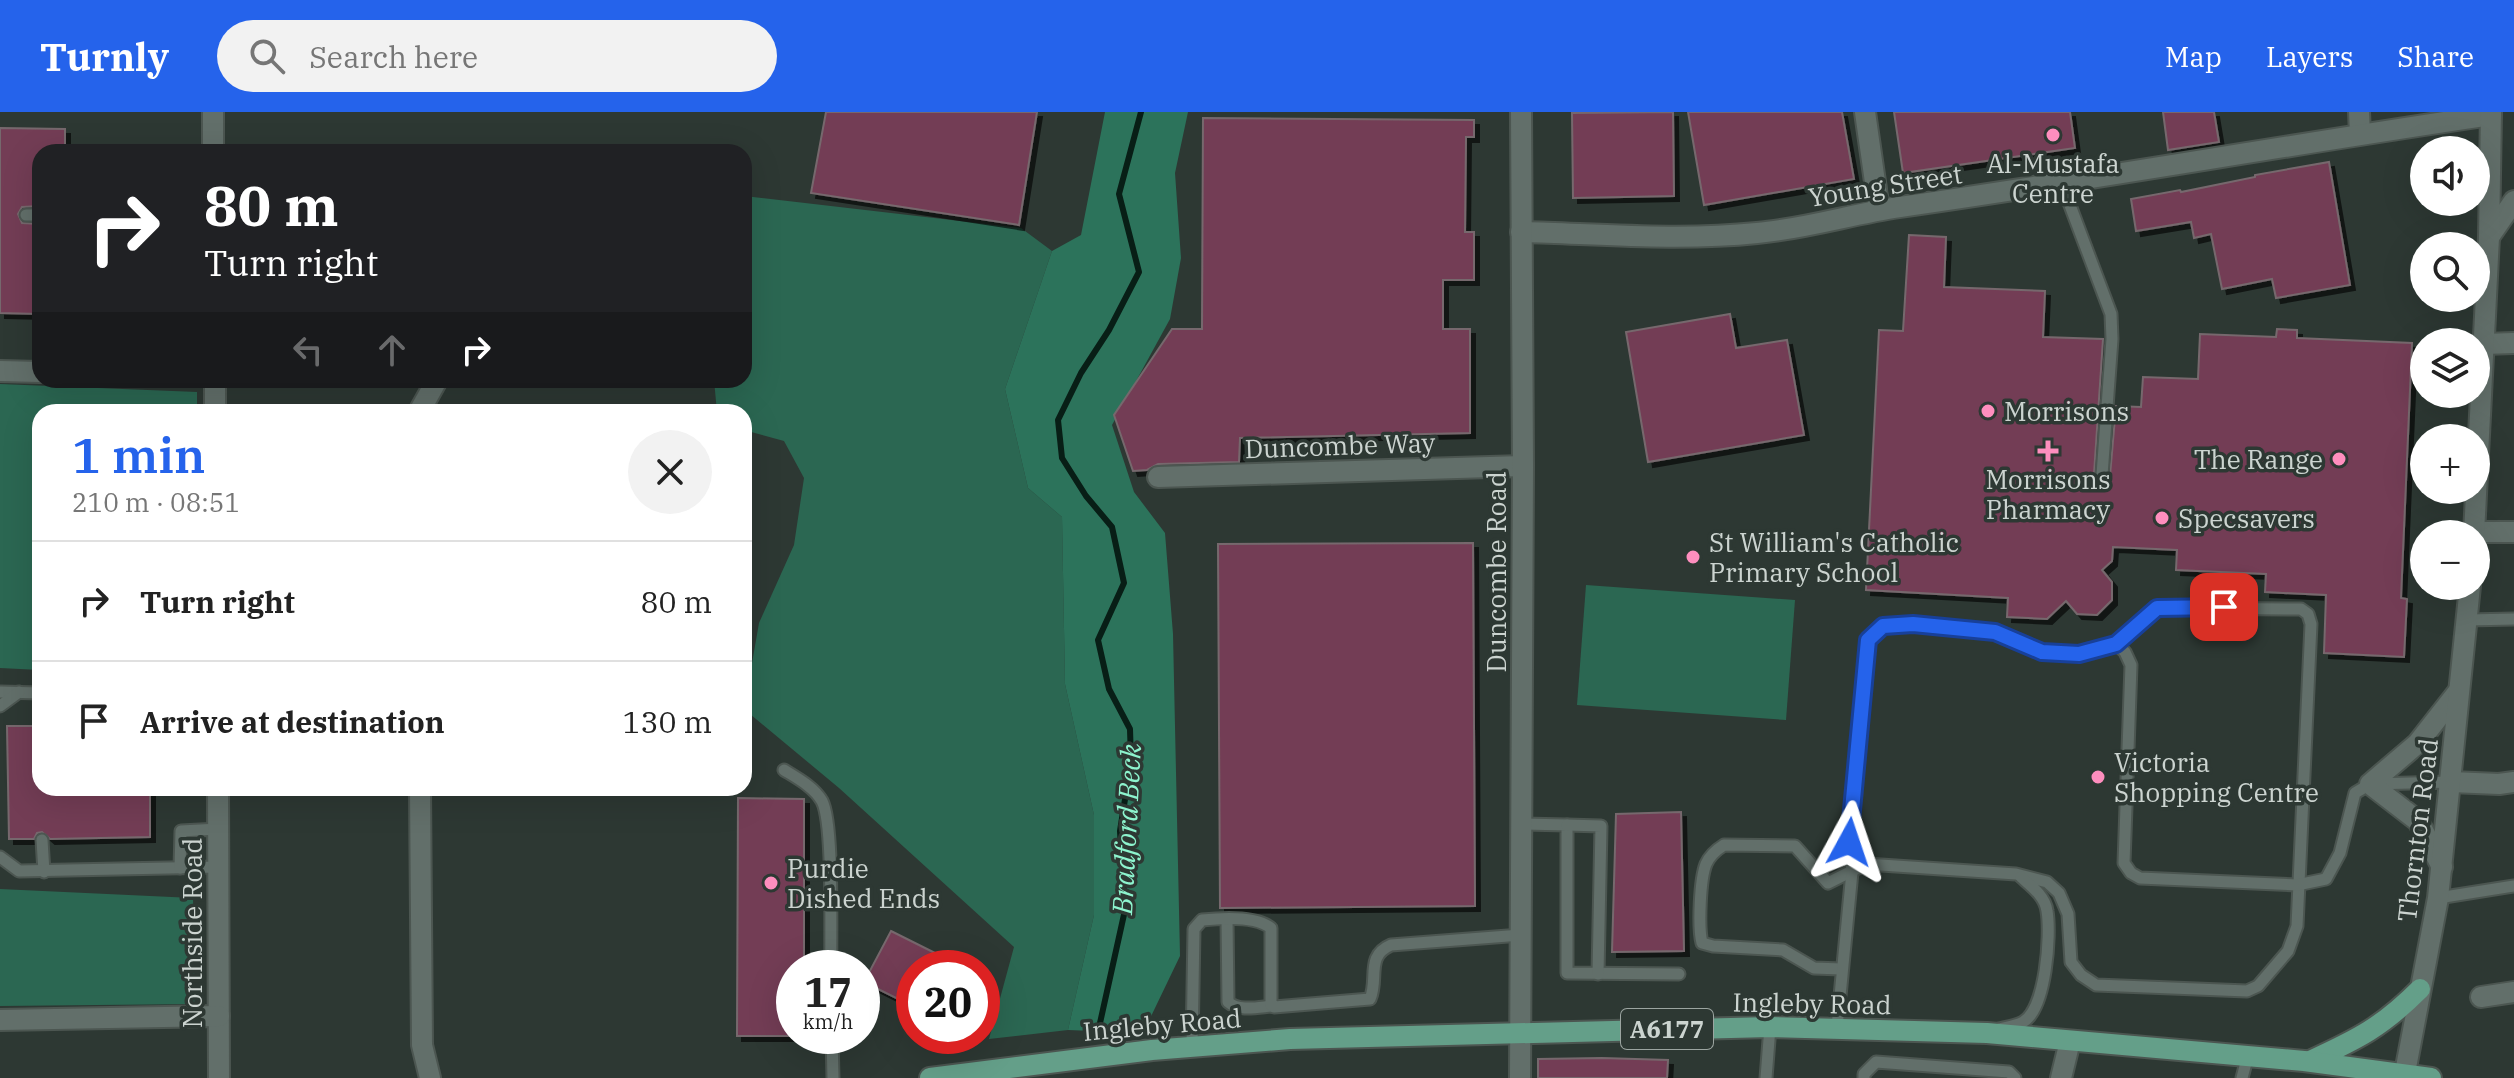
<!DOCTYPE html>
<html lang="en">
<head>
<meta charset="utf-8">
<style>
  :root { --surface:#fff; --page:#f2f2f2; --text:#222; --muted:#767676; --line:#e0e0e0; --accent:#2563eb }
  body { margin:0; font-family:"IBM Plex Serif",serif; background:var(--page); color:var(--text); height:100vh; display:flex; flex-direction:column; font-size:30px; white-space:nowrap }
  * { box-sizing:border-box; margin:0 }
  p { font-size:26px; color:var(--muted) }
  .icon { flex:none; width:44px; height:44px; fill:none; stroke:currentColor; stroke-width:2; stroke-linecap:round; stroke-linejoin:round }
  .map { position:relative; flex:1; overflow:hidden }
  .sheet { position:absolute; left:32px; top:292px; width:720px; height:392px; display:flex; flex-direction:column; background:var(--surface); border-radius:24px; box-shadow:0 8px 32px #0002 }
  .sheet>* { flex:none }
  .top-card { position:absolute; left:32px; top:32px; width:720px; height:244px; border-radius:24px; box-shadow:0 8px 32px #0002; background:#202124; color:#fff; overflow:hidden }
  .tools { position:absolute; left:2410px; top:24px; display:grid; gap:16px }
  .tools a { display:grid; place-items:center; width:80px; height:80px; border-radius:50%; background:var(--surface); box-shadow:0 8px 32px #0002; font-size:40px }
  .speed { position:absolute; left:776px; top:838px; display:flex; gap:16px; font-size:40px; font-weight:700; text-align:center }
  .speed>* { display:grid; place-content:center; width:104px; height:104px; border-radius:50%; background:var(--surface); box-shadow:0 8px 32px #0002; line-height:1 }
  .speed small { font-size:20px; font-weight:400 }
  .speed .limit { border:12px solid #d22; background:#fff; color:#111 }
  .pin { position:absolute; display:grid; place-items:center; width:68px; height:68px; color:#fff; margin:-34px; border-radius:16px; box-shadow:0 4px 12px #0006 }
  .me { position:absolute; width:88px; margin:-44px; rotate:5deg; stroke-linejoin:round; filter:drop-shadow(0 0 6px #0008) }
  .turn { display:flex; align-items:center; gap:28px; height:168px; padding:0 40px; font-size:36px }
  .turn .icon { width:104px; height:104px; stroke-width:2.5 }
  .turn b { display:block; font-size:56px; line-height:68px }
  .lanes { display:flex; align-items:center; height:76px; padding:0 40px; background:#0003; justify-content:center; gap:40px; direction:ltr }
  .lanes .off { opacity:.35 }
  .round { display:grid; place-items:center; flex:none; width:84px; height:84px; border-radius:42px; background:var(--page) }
  .overview { display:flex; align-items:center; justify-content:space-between; height:136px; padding:0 40px }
  h1 { font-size:48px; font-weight:600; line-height:60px; color:var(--accent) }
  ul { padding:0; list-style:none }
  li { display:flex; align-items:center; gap:24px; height:120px; padding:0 40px; border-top:2px solid var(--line) }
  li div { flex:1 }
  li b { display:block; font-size:30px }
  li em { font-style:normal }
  header { display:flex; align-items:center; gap:48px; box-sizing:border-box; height:112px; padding:0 40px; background:var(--accent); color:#fff }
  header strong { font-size:38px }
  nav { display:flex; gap:44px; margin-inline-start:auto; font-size:28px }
  .search { width:560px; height:72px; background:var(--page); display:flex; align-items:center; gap:20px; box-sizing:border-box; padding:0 28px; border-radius:44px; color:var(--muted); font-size:30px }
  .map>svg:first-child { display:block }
  .green { fill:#2b6752 }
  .forest { fill:#2c735b }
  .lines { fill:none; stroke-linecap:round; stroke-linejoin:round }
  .stream { stroke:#081e16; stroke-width:6 }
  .building { fill:#733d54; stroke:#76686d; stroke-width:2; filter:url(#shadow) }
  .service-casing { stroke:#4c5651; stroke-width:15 }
  .minor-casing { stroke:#4c5651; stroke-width:24 }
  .secondary-casing { stroke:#4c5651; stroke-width:24 }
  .primary-casing { stroke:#4c5651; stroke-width:24 }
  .service { stroke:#626f6a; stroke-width:11 }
  .minor { stroke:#626f6a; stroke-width:20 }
  .secondary { stroke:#626f6a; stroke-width:20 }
  .primary { stroke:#649f89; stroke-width:20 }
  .route-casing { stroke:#184099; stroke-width:20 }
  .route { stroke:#2563eb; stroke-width:14 }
  .poi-dot { fill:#fe8ebe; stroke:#2d3833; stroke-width:3 }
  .labels { text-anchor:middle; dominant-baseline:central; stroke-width:7; stroke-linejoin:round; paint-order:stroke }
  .shield { fill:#2d3833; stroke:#9ca5a1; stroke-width:2 }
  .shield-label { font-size:24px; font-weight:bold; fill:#ccd4d0 }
  .poi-label { font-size:26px; fill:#ccd4d0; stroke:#2d3833; text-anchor:start }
  .street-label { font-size:26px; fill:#ccd4d0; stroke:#2d3833 }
  .water-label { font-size:28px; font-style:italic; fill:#8df4ce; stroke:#2d3833 }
</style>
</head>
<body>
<header>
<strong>Turnly</strong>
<div class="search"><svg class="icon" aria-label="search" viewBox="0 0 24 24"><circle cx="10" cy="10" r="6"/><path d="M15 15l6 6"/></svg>Search here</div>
<nav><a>Map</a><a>Layers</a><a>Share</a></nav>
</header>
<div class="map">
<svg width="2514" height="966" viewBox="0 0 2514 966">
  <defs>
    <filter id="shadow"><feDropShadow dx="5" dy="5" stdDeviation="0" flood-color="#0009"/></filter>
  </defs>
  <rect width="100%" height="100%" fill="#2d3833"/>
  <!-- green -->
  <g class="green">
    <polygon points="744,84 1021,116 1052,139 1005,277 1028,376 1062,405 1065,572 1094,703 1094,803 1068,918 989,927 1014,835 839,676 744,597 759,511 794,433 804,366 784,329 744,318 744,300 717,300 714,268 744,268"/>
    <polygon points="0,272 197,280 197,300 40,300 40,558 0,556"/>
    <polygon points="1586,473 1795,488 1786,608 1577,593"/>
    <polygon points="0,777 193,786 195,892 0,894"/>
  </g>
  <!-- forest -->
  <polygon class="forest" points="1105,0 1188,0 1175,61 1181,146 1170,207 1112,313 1134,380 1165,421 1173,522 1180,844 1143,921 1068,918 1094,803 1094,703 1065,572 1062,405 1028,376 1005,277 1052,139 1081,123"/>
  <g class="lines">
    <!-- stream -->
    <polyline class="stream" points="1100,911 1125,798 1120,719 1131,649 1130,617 1109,577 1098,528 1124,471 1112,415 1086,384 1062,346 1058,308 1081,261 1109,218 1139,160 1119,82 1141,0"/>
  </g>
  <!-- building -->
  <g class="building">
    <polygon points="826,0 1037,0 1019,113 811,81"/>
    <polygon points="1673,0 1674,84 1573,86 1572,1"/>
    <polygon points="1688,0 1842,0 1854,67 1704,93"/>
    <polygon points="1894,0 2070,0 2075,36 1903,61"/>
    <polygon points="2163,0 2214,0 2219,30 2168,38"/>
    <polygon points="1203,6 1474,8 1474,25 1466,25 1465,120 1474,120 1474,168 1443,168 1443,217 1470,217 1470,321 1240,326 1239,350 1158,352 1147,358 1133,359 1114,303 1172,217 1202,217"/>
    <polygon points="0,16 65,17 65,40 40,40 40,94 22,95 18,102 22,111 40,112 40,202 0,201"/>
    <polygon points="2329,50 2350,173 2276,186 2272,167 2222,177 2211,122 2194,126 2191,110 2136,119 2131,87 2180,78 2181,80 2255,65 2255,63"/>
    <polygon points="1909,123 1946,125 1944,175 2045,179 2043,225 2103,227 2094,362 2095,367 2101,371 2106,370 2110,364 2116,294 2141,295 2143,265 2198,267 2200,222 2276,225 2277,217 2297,218 2297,226 2412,231 2401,486 2407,487 2404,545 2324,541 2326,483 2265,480 2266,462 2176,458 2177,438 2113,435 2112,449 2102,458 2112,470 2112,488 2097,503 2077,502 2066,489 2047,507 2007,505 2008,486 1866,478 1879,218 1903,219"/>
    <polygon points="1730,202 1736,236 1787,228 1804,323 1648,350 1626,220"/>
    <polygon points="1473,431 1475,794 1220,796 1218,432"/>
    <polygon points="7,614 40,614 40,676 150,676 150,725 50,727 42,720 37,721 34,727 9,727"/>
    <polygon points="738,686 804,687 804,856 794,856 794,924 737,924"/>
    <polygon points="1681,700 1684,839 1612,840 1616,702"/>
    <polygon points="891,819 965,856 914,856 914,895 864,870"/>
    <polygon points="1602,946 1668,948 1667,966 1538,966 1538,947"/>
  </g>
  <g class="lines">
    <!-- service casing -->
    <g class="service-casing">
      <g id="service">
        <polyline points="2062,72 2111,202 2112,227 2102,363"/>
        <polyline points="26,103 40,103"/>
        <polyline points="2467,508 2514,507"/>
        <polyline points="0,580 40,581"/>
        <polyline points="0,594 19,580"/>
        <path d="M784 658C797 666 814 675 822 689 834 712 830 824 831 856"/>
        <polyline points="1521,712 1567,713 1567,861 1679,862"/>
        <polyline points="1567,713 1601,714 1598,862"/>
        <polyline points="42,728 44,760"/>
        <polyline points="0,745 19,759 218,755"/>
        <polyline points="180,756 181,719 218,717"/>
        <polyline points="2438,786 2514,774"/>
        <path d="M1227 808 1228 890C1239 900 1259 895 1273 894"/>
        <path d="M1841 857 1814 856 1783 838 1713 834 1702 831C1698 815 1700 767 1706 752 1710 743 1716 738 1724 733L1795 734 1828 771 1866 752 2016 762 2047 770 2059 781 2068 802 2071 850 2081 863 2096 873 2247 879 2258 874 2288 839 2297 814 2311 512 2308 502 2301 497 2157 496 2116 532"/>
        <polyline points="1837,915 1852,760 1849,730 1868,528 1883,514 1913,512 1995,520 2042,540 2079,542 2116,532 2125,540 2131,553 2124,751 2131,761 2140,766 2297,773 2326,767 2340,741 2355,681 2370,672 2451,670"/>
        <path d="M1999 917C2006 915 2016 914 2023 910 2046 897 2051 823 2047 799 2045 784 2031 774 2021 765"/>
        <polyline points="832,924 833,966"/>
        <path d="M1192 935 1194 817 1202 808C1221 806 1256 804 1271 816V893L1274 895 1370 887C1379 867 1365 844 1391 833L1521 823"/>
        <polyline points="1766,966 1770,915"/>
        <polyline points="1864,966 1864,962 1876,950 2009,960 2015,966"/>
        <polyline points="2242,966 2248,943"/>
      </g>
    </g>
    <!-- minor casing -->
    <g class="minor-casing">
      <g id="minor">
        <polyline points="213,0 213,40"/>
        <polyline points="1865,0 1879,98"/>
        <polyline points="2359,0 2360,22"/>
        <path d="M1521 120C1599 122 1679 129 1757 121 1805 117 1852 102 1900 95 2097 67 2293 32 2491 3"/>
        <polyline points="2489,125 2514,89"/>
        <polyline points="2484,232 2514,231"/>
        <polyline points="0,259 40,260"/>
        <polyline points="215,268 215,300"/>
        <polyline points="419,300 437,268"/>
        <polyline points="1158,365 1523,354"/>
        <polyline points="2474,420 2514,420"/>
        <polyline points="2451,670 2499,672 2514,670"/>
        <polyline points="218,676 219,966"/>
        <polyline points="420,676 422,933 430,966"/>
        <polyline points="2481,885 2514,880"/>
        <polyline points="0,908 219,904"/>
        <polyline points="1520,966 1523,354 1521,0"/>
        <polyline points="2061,966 2070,929"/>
      </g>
    </g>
    <!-- secondary casing -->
    <g class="secondary-casing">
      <g id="secondary">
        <polyline points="2474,422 2489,125 2491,0"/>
        <polyline points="2442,755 2418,709 2370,672 2418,631 2458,580"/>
        <polyline points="2404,966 2438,786 2470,474"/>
      </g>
    </g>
    <!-- primary casing -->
    <g class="primary-casing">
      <g id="primary">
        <path d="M2310 949C2358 927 2382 915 2420 877"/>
        <polyline points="930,966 1152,938 1290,927 1770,915 1987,921 2304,949 2431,966"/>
      </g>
    </g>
    <!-- service -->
    <use href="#service" class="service"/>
    <!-- minor -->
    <use href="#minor" class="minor"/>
    <!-- secondary -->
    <use href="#secondary" class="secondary"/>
    <!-- primary -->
    <use href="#primary" class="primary"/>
  </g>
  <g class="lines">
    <!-- route casing -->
    <g class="route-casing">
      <polyline id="route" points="1849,730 1868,528 1883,514 1913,512 1995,520 2042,540 2079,542 2116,532 2157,496 2224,495"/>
    </g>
    <!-- route -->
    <use href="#route" class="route"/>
  </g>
  <!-- markers -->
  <g class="poi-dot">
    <circle cx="2053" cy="23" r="8"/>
    <circle cx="1988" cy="299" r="8"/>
    <path d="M2044 327h8v8h8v8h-8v8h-8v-8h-8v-8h8z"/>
    <circle cx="2339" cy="347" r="8"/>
    <circle cx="2162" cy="406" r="8"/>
    <circle cx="1693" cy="445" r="8"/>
    <circle cx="2098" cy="665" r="8"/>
    <circle cx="771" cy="771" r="8"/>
  </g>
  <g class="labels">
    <!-- shield labels -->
    <rect class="shield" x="1621" y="897" width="92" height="40" rx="6"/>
    <g class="shield-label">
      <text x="1667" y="917">A6177</text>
    </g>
    <!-- poi labels -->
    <g class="poi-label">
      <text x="2053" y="51" text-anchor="middle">Al-Mustafa<tspan x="2053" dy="30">Centre</tspan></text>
      <text x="2004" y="299">Morrisons</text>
      <text x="2323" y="347" text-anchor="end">The Range</text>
      <text x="2048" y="367" text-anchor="middle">Morrisons<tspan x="2048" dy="30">Pharmacy</tspan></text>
      <text x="2178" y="406">Specsavers</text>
      <text x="1709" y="430">St William's Catholic<tspan x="1709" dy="30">Primary School</tspan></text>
      <text x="2114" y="650">Victoria<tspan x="2114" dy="30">Shopping Centre</tspan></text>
      <text x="787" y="756">Purdie<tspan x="787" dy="30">Dished Ends</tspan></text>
    </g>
    <!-- street labels -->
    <g class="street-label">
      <text transform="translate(1885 73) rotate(-9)">Young Street</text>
      <text transform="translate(1340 333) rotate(-2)">Duncombe Way</text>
      <text transform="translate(1496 460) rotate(-90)">Duncombe Road</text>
      <text transform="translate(2417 718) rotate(-83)">Thornton Road</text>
      <text transform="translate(192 821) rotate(-90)">Northside Road</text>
      <text transform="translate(1812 891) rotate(1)">Ingleby Road</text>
      <text transform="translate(1162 912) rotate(-5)">Ingleby Road</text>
    </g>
    <!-- water labels -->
    <g class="water-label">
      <text transform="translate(1126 717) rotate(-87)">Bradford Beck</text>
    </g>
  </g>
</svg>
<div class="tools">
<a><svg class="icon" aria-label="sound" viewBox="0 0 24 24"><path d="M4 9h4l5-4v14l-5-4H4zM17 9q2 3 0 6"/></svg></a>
<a><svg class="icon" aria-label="search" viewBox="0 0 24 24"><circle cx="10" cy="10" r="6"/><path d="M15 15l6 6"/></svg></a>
<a><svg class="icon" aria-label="layers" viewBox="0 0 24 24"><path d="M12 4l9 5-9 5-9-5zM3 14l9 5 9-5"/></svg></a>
<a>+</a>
<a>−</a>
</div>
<div class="speed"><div>17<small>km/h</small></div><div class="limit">20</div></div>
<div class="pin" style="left:2224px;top:495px;background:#d93025"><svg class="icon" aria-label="arrive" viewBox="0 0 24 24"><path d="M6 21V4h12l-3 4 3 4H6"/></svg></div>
<svg class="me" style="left:1849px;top:730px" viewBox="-20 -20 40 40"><path d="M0-17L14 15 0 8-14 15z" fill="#2563eb" stroke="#fff" stroke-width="4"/></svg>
<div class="top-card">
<div class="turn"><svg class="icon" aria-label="right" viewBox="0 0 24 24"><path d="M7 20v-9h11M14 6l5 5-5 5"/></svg><div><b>80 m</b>Turn right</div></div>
<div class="lanes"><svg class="icon off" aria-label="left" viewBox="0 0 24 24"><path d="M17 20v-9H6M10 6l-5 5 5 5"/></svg><svg class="icon off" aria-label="ahead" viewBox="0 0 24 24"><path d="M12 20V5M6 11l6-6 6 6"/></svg><svg class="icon" aria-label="right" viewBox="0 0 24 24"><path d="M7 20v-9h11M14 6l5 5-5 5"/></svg></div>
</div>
<section class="sheet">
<div class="overview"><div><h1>1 min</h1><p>210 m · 08:51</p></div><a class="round"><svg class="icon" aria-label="close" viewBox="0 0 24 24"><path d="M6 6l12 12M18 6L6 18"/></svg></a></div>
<ul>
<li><svg class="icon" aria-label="right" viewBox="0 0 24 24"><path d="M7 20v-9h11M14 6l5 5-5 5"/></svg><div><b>Turn right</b></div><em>80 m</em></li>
<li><svg class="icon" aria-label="arrive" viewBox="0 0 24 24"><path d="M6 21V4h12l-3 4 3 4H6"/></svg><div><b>Arrive at destination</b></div><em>130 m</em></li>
</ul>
</section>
</div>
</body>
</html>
